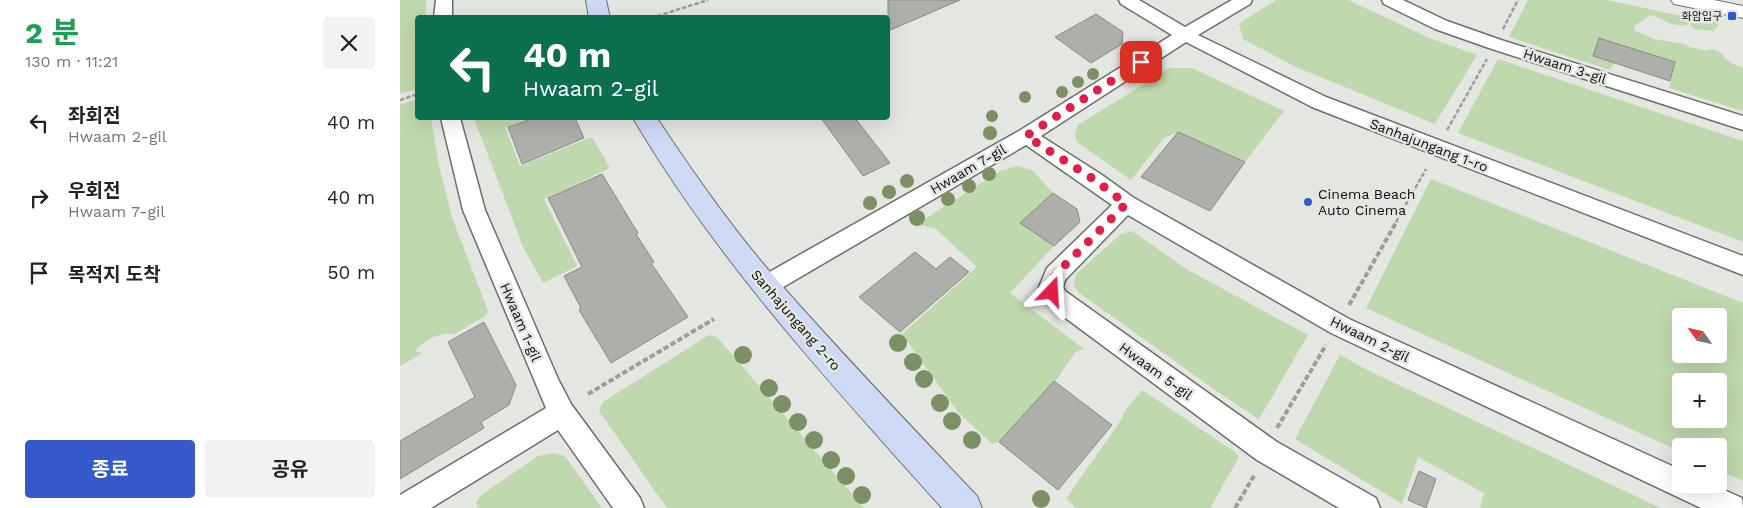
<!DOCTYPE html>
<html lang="ko">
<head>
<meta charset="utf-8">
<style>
  :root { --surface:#fff; --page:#f2f2f2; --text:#222; --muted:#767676; --accent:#3559ca }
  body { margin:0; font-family:"Work Sans","Noto Sans KR",sans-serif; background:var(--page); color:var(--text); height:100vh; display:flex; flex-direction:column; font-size:19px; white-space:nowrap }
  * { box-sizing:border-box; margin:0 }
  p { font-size:16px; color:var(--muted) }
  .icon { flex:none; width:28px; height:28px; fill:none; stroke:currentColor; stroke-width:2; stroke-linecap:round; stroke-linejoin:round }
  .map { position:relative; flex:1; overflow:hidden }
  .drawer { display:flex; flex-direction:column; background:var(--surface); width:400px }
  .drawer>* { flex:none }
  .guide { position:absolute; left:15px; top:15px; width:475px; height:105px; border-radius:5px; box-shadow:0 5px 20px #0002; background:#0b6e4f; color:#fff; overflow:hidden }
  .needle { width:32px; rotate:304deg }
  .tools { position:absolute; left:1272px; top:308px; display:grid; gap:10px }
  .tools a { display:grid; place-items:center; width:55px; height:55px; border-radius:5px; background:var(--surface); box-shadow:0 5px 20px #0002; font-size:25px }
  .pin { position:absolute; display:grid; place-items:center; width:42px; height:42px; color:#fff; margin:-21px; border-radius:10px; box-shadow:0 2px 8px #0006 }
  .me { position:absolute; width:55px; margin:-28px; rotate:20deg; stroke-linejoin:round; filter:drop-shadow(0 0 4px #0008) }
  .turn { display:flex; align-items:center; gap:18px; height:105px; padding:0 25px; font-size:22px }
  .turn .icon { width:65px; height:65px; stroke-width:2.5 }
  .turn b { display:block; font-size:35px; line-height:42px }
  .round { display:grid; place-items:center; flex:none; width:52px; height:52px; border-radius:5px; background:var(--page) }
  .summary { display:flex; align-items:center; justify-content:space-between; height:85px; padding:0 25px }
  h1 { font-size:30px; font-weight:700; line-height:38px; color:#1e9e55 }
  .cta { display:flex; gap:10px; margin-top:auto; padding:10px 25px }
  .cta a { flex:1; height:58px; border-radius:5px; background:var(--accent); color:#fff; font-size:20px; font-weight:700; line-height:58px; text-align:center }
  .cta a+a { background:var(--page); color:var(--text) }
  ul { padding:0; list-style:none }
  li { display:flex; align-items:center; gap:15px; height:75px; padding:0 25px }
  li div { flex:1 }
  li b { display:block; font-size:19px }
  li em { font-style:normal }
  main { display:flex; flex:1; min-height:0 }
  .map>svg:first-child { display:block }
  .green { fill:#c0d8ad; fill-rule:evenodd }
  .building { fill:#adafab; stroke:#888b86 }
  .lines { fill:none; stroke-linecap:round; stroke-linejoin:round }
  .minor-casing { stroke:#6c6e6a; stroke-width:3 }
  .tertiary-casing { stroke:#6c6e6a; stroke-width:2 }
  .secondary-casing { stroke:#6c6e6a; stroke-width:2 }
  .path-far1 { stroke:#9b9d99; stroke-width:2.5; stroke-dasharray:4.5 2; stroke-linecap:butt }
  .path { stroke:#9b9d99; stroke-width:4; stroke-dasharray:5.5 2.5; stroke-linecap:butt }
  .minor { fill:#fff; fill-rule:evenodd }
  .tertiary { fill:#fff; fill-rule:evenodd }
  .secondary { fill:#ced9f6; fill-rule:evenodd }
  .tree { fill:#7d9065 }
  .route { stroke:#e11d48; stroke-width:9; stroke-dasharray:0 16.2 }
  .poi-dot { fill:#3559ca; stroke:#e3e6e1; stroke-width:2 }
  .labels { text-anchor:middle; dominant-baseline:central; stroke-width:5; stroke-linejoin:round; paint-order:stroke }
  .far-poi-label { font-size:11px; fill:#0d0e0d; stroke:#e3e6e1; text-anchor:end }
  .street-label { font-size:14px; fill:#0d0e0d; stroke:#e3e6e1 }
  .poi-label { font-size:14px; fill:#0d0e0d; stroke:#e3e6e1; text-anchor:start }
</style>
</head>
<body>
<main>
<section class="drawer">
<div class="summary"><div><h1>2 분</h1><p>130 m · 11:21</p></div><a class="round"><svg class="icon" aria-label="close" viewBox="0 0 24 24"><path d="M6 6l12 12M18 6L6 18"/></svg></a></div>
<ul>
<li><svg class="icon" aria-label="left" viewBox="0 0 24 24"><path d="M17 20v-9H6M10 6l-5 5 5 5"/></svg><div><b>좌회전</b><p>Hwaam 2-gil</p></div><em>40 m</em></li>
<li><svg class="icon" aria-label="right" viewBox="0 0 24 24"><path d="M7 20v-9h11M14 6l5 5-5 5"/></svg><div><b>우회전</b><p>Hwaam 7-gil</p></div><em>40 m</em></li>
<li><svg class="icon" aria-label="arrive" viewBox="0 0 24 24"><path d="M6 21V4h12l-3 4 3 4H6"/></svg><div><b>목적지 도착</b></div><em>50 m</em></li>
</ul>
<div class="cta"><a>종료</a><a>공유</a></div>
</section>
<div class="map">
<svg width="1343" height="508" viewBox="0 0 1343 508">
  <rect width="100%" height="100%" fill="#e3e6e1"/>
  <!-- green -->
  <g class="green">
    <polygon points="0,0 26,0 26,17 18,18 17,89 0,94"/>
    <polygon points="876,0 948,0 1027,37 1077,55 1035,124 896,67 843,39 839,24"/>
    <path d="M1128 0H1207L1286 17C1298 16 1308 18 1319 24L1314 31 1294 29 1289 24C1274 29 1264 19 1251 15L1235 25 1234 30 1254 39 1284 44C1290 49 1298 47 1305 51 1317 45 1322 56 1331 63 1334 65 1339 66 1343 68V111L1269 88 1275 62H1214L1210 70 1109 37Z"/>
    <polygon points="1098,59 1343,141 1343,242 1058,133"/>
    <polygon points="770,68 792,68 884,111 845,162 778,132 764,138 731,180 677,142 675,133 678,125"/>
    <path d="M14 100H17L18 118H31L39 166 52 217 88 311 85 316 54 334C41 331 23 341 15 351L23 353 0 366V105Z"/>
    <polygon points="74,118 130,118 105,127 120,166 192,137 210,168 144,199 177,266 143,283 123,247"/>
    <polygon points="617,166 632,170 653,193 620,223 654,246 610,293 684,349 675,352 657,379 599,442 592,444 558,412 502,334 577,267 536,229 517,224 600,171"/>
    <path d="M1031 179 1343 303V481L1319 470V446H1281V452L966 308ZM1281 316H1319V354H1281ZM1281 381H1319V419H1281Z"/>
    <polygon points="732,231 788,270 908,335 859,419 822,395 678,292 674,285 676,274 721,234"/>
    <polygon points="309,335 317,337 464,508 267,508 199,411 203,402"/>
    <polygon points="940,355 971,372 1261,508 1080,508 1084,493 1018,457 1002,504 895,439"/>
    <polygon points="742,390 835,452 839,457 810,508 677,508 666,499 721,420 725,411"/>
    <polygon points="154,453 165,456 202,508 79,508 76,503 80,496 138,456"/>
  </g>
  <!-- building -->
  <g class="building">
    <polygon points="488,0 560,0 488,31"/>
    <polygon points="696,14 723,32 722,44 691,63 655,37"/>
    <polygon points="1199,38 1275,62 1270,81 1193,56"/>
    <polygon points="134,118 175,118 184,138 122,164 108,127"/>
    <polygon points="421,118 455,118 490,163 463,176"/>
    <polygon points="778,132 845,162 810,211 741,177"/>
    <polygon points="202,174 238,233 236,234 254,262 251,263 288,317 211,363 179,310 181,308 164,276 182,267 148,198"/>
    <polygon points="653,193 677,209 680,222 654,246 620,223"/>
    <polygon points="515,252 536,269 550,257 569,272 500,332 459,297"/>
    <polygon points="84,322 116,385 109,405 81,422 84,428 0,479 0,441 75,397 48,342"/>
    <polygon points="654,381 712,425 658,490 599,442"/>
    <polygon points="1019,471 1036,479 1026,508 1008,500"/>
  </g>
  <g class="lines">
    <!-- minor casing -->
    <g class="minor-casing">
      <g id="minor">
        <polygon points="36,0 52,0 52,18 34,18"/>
        <polygon points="719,0 739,0 785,27 832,0 852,0 850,4 798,35 926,97 1343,256 1343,275 912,107 786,42 641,136 702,175 734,198 949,319 1281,470 1281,484 1311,484 1342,498 1343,508 1301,508 931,333 728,215 665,280 663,287 665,291 877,442 976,498 980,508 939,508 857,460 648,305 639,287 647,268 712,205 626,145 373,293 365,296 357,293 353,286 357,279 619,131 772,35 721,4"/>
        <polygon points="982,0 1003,0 1047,21 1101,40 1343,116 1343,130 1089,48 1035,29 984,4"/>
        <polygon points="41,118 60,118 85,210 158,379 171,404 240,498 244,508 213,508 158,430 31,508 0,508 0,495 146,408 63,210"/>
      </g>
    </g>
    <!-- tertiary casing -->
    <g class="tertiary-casing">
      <polygon id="tertiary" points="1271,0 1314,0 1343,6 1343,18 1274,4"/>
    </g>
    <!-- secondary casing -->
    <g class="secondary-casing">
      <g id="secondary">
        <polygon points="186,0 206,0 210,18 189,18"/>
        <path d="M233 118H257C293 173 333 229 376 279 441 353 509 424 577 496L582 508H542C431 384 318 262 233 118Z"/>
      </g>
    </g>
    <!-- path-far1 -->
    <g class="path-far1">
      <polyline points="251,18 308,0"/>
      <polyline points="1103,29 1118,0"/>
      <polyline points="0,100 18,94"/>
      <polyline points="1047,130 1087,59"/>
      <polyline points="996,222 1026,169"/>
    </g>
    <!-- path -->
    <g class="path">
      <polyline points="949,305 997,221"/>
      <polyline points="188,394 314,319"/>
      <polyline points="877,428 926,345"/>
      <polyline points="835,508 855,474"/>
    </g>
    <!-- minor -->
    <use href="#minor" class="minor"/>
    <!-- tertiary -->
    <use href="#tertiary" class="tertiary"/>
    <!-- secondary -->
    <use href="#secondary" class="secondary"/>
  </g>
  <!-- trees -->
  <g class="tree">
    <circle cx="693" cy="74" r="6"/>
    <circle cx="678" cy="82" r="6"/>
    <circle cx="662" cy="92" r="6"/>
    <circle cx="625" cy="97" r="6"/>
    <circle cx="592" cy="116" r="6"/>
    <circle cx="590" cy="133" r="7"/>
    <circle cx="589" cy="174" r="7"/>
    <circle cx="507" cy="181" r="7"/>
    <circle cx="569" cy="186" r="7"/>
    <circle cx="489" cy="192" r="7"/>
    <circle cx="548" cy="199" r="7"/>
    <circle cx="470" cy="203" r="7"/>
    <circle cx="517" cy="218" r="8"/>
    <circle cx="498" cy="343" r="9"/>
    <circle cx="343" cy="355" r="9"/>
    <circle cx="513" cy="362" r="9"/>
    <circle cx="524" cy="379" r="9"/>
    <circle cx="369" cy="388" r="9"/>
    <circle cx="540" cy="403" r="9"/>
    <circle cx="382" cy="404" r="9"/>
    <circle cx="552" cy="421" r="9"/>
    <circle cx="398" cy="422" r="9"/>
    <circle cx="414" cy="440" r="9"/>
    <circle cx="572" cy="440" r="9"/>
    <circle cx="431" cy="460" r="9"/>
    <circle cx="446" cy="476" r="9"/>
    <circle cx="462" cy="495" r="9"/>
    <circle cx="641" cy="499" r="9"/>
  </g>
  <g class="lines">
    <!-- route -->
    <polyline class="route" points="652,292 652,281 656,274 726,204 695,180 626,136 741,62"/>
  </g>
  <!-- markers -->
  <g class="poi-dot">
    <rect x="1327" y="11" width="10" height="10" rx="2.5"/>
    <circle cx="908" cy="202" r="5"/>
  </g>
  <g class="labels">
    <!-- far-poi labels -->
    <g class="far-poi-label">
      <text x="1322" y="16">화암입구</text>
    </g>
    <!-- street labels -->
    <g class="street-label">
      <text transform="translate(1165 66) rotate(18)">Hwaam 3-gil</text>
      <text transform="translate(1029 145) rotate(21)">Sanhajungang 1-ro</text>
      <text transform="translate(568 169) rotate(-30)">Hwaam 7-gil</text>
      <text transform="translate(396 320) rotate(49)">Sanhajungang 2-ro</text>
      <text transform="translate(121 322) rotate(67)">Hwaam 1-gil</text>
      <text transform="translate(970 339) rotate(26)">Hwaam 2-gil</text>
      <text transform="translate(756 371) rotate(36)">Hwaam 5-gil</text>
    </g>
    <!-- poi labels -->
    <g class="poi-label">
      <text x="918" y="194">Cinema Beach<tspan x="918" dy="16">Auto Cinema</tspan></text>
    </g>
  </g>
</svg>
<div class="tools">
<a><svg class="needle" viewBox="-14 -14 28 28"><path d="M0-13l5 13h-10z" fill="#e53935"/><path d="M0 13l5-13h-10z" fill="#767676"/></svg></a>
<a>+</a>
<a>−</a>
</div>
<div class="pin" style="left:741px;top:62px;background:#d93025"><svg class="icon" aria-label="arrive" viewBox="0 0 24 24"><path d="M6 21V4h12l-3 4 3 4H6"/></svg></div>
<svg class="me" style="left:652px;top:292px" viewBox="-20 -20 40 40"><path d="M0-17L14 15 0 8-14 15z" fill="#e11d48" stroke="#fff" stroke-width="4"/></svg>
<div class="guide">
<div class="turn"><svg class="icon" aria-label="left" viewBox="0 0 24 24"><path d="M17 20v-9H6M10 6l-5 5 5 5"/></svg><div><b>40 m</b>Hwaam 2-gil</div></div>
</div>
</div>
</main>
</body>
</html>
